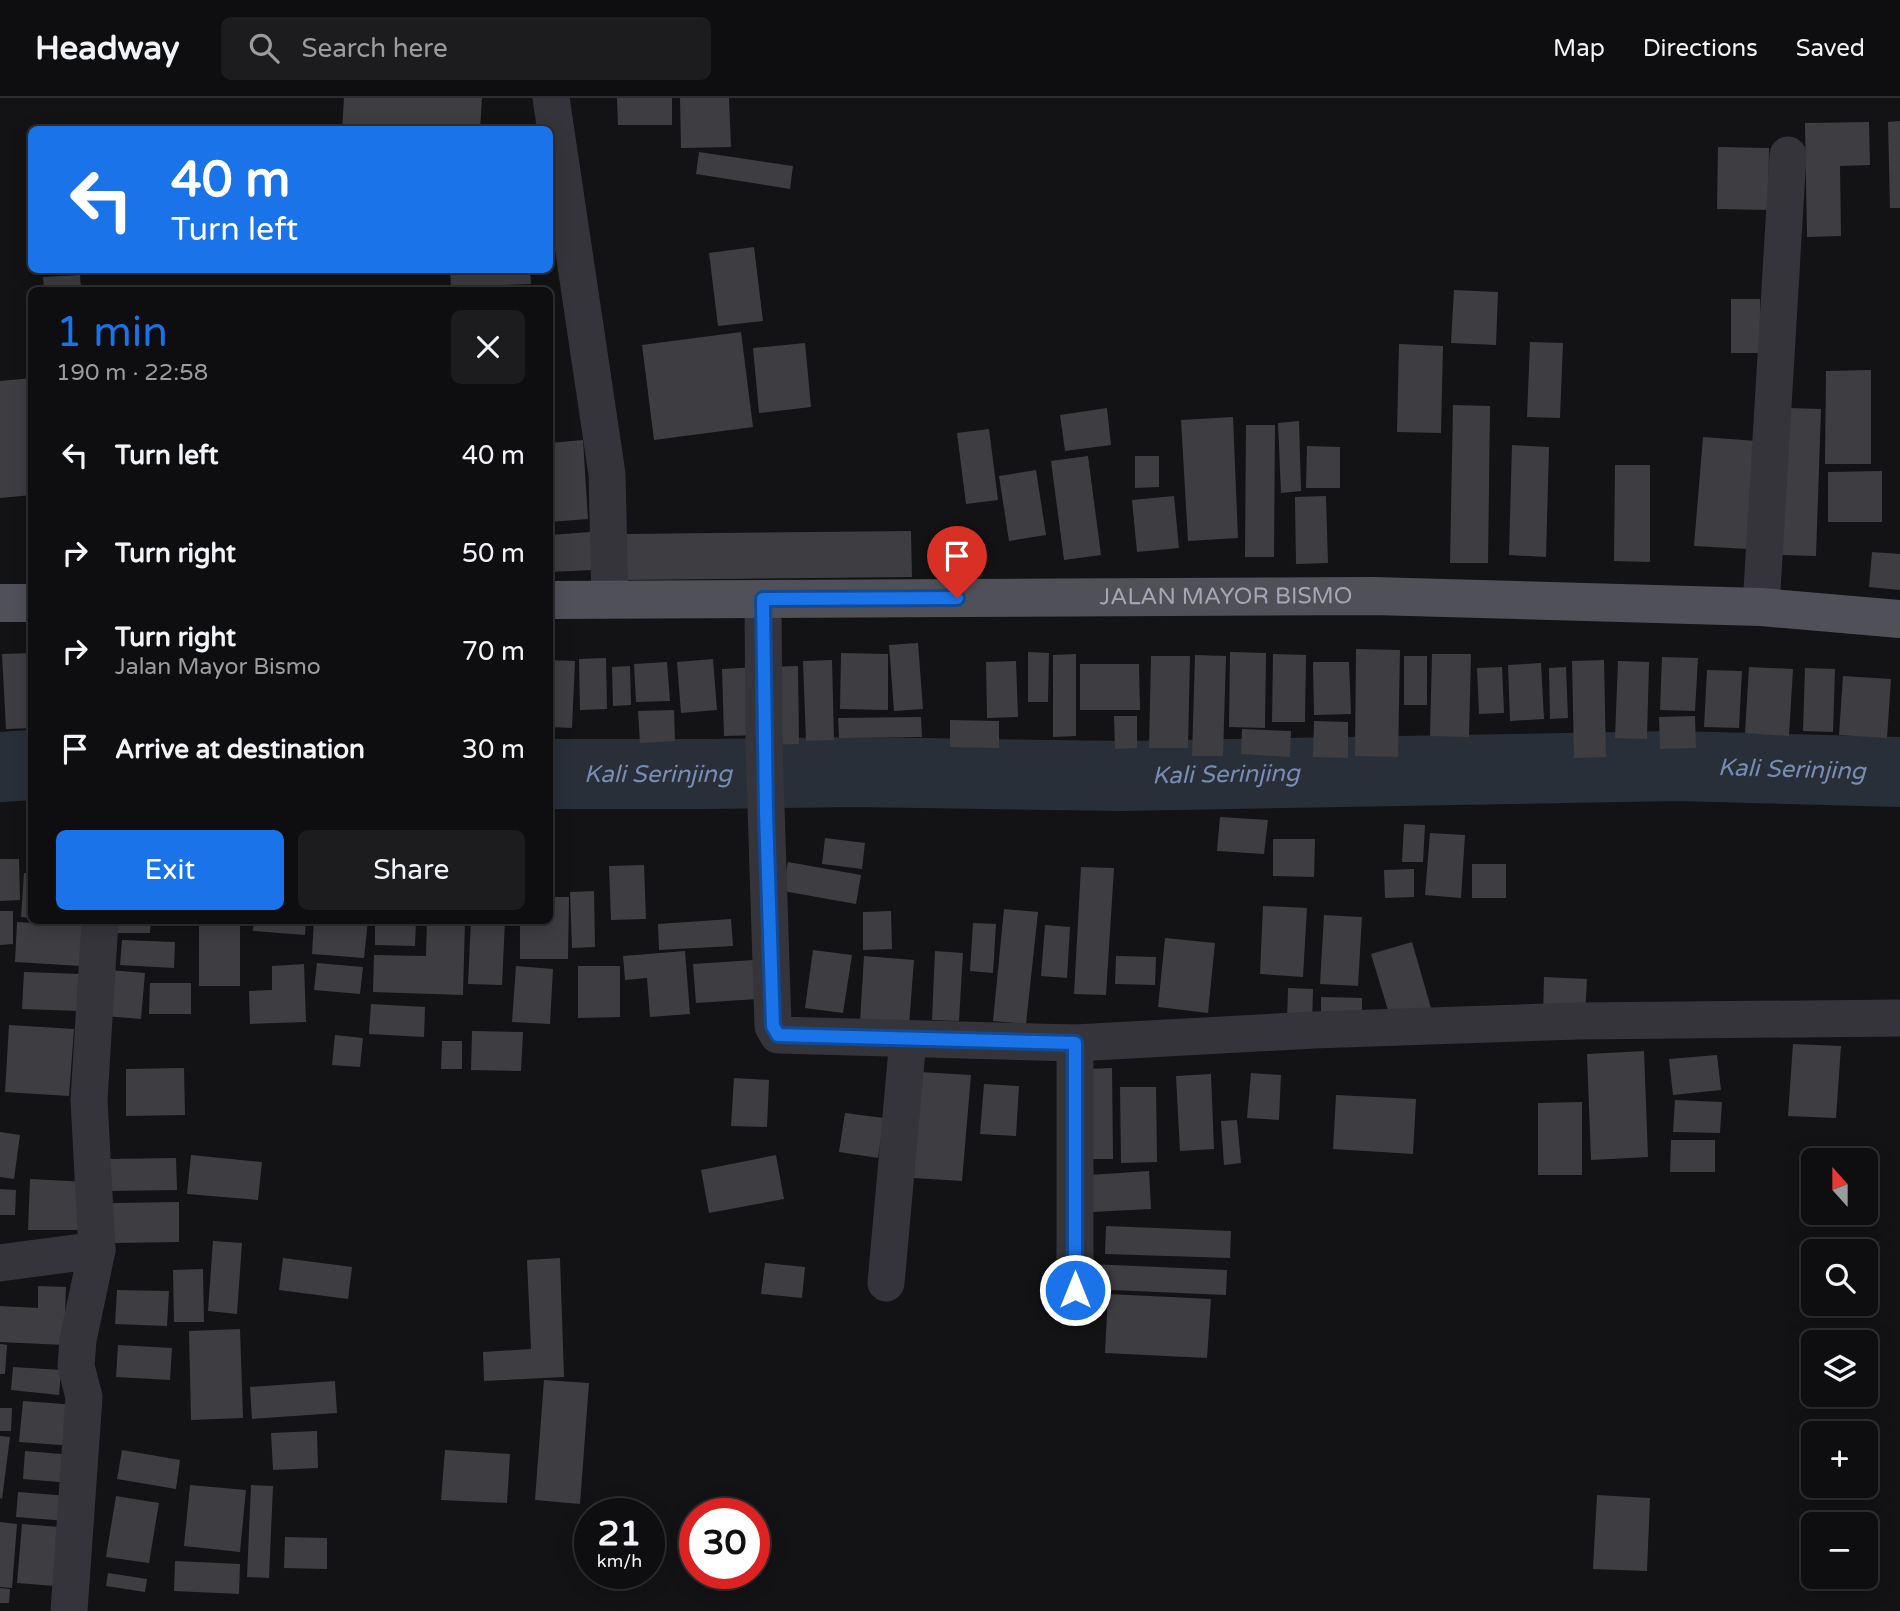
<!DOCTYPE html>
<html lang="en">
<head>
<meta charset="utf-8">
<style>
  :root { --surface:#0e0e10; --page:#1c1c1e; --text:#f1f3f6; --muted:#9b9c9f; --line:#2e2e30; --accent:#1a73e8 }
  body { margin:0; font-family:"Varela Round",sans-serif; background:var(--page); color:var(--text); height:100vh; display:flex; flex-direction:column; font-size:26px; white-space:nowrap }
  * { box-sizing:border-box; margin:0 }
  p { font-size:23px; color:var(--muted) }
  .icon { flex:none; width:38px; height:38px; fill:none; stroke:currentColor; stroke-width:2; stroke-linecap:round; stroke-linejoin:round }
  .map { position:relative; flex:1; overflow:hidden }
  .drawer { position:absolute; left:28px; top:189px; width:525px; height:637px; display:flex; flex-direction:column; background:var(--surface); border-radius:10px; box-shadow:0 4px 18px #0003,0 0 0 2px var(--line) }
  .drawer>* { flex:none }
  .hud { position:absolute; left:28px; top:28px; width:525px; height:147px; border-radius:10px; box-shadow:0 4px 18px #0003,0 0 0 2px var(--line); background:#1a73e8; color:#fff; overflow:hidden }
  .needle { width:46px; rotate:339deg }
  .controls { position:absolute; left:1801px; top:1050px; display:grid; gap:14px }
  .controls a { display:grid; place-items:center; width:77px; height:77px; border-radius:10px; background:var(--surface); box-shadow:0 4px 18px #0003,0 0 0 2px var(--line); font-size:35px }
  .speed { position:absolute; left:574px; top:1400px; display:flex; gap:14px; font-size:35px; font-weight:700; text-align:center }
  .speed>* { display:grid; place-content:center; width:91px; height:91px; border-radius:50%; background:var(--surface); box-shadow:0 4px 18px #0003,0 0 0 2px var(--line); line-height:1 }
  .speed small { font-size:18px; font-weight:400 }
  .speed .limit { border:10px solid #d22; background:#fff; color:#111 }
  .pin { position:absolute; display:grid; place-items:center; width:60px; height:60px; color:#fff; margin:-72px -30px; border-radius:50% 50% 50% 0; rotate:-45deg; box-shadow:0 0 7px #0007 }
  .pin .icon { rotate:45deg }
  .me { position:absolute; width:77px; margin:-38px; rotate:0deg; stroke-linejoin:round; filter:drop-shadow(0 0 5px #0008) }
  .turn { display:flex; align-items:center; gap:24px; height:147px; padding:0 28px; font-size:32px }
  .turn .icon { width:91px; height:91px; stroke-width:2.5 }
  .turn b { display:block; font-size:49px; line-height:60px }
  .round { display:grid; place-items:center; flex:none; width:74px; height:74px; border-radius:10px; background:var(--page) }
  .headline { display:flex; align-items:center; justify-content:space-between; height:119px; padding:0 28px }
  h1 { font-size:42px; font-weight:600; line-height:52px; color:var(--accent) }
  .button { display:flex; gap:14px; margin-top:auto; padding:14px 28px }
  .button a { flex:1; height:80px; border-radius:10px; background:var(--accent); color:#fff; font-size:28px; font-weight:600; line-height:80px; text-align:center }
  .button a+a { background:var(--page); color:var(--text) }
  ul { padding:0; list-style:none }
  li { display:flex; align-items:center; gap:21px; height:98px; padding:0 28px }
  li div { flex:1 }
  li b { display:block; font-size:26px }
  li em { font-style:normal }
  header { display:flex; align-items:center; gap:42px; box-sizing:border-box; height:98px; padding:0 35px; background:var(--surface); border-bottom:2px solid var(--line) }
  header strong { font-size:33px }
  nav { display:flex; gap:38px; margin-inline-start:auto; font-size:24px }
  .search { width:490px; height:63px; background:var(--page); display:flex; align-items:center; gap:18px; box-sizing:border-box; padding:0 24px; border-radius:10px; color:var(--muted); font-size:26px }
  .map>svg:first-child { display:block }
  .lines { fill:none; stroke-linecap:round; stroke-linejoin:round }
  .river { stroke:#292f39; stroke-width:70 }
  .building { fill:#3e3d42 }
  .street { stroke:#34343a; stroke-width:37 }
  .primary { stroke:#505059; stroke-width:38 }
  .route-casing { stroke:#114b97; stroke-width:18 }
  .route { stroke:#1a73e8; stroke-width:12 }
  .labels { text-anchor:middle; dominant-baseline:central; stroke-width:7; stroke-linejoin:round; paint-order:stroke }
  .street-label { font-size:23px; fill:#a4a6b6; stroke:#0e0e10 }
  .water-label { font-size:24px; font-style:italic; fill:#788db4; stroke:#0e0e10 }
</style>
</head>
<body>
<header>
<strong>Headway</strong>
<div class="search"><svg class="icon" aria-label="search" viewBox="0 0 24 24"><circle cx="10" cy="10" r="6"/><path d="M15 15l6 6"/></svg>Search here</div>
<nav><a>Map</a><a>Directions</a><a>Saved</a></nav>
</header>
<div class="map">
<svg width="1900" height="1513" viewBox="0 0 1900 1513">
  <rect width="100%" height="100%" fill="#131315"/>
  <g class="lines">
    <!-- river -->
    <g class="river">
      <polyline points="0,669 32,667"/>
      <path id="s1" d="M550 676H707L856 674 1122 678 1676 668 1900 674"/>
    </g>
  </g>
  <!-- building -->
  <g class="building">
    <polygon points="344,0 482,0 480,32 342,32"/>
    <polygon points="617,0 672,0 672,27 618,27"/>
    <polygon points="680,0 729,0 731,49 681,50"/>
    <polygon points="1900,23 1900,110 1890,110 1888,24"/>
    <polygon points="1869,24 1870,67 1840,68 1841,138 1807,139 1805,25"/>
    <polygon points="1718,49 1769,50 1768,112 1717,111"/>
    <polygon points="699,54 793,68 790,91 696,76"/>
    <polygon points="754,149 763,223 718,228 709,155"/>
    <polygon points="450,172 530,172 531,186 451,189"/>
    <polygon points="80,177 81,192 44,192 43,179"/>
    <polygon points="1454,192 1498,194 1496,247 1451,245"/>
    <rect x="1731" y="201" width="29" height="54"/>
    <polygon points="741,234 753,329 654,342 642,247"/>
    <polygon points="1530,244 1563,245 1560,320 1527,319"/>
    <polygon points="805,245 811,309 759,315 753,250"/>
    <polygon points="1399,246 1443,248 1441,335 1397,334"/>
    <polygon points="1871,272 1871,366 1825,366 1826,273"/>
    <polygon points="32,280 32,397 0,400 0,283"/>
    <polygon points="1453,307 1490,308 1488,465 1450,465"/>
    <polygon points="1107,310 1111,347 1065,353 1060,317"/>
    <polygon points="1788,310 1821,311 1816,458 1782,457"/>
    <polygon points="1233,319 1238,440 1188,443 1181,322"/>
    <polygon points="1299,323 1301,393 1281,395 1278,325"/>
    <polygon points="1246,327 1275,327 1274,459 1245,459"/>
    <polygon points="989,331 998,402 966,406 957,335"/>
    <polygon points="1703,339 1757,343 1748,451 1694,448"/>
    <polygon points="583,342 588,421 550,424 550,345"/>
    <polygon points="1512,347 1549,349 1546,459 1509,457"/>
    <polygon points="1307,348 1340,349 1340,390 1306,390"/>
    <polygon points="1088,358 1101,457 1064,462 1051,363"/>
    <polygon points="1135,358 1159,358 1159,389 1135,390"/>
    <polygon points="1615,367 1650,367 1650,464 1614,463"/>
    <polygon points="1036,372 1046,437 1009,443 999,378"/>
    <polygon points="1882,373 1882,424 1828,424 1828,374"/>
    <polygon points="1174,398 1179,450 1137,454 1132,402"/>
    <polygon points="1326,398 1328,465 1296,466 1295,399"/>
    <polygon points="911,433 912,479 626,482 626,436"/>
    <polygon points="590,434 593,472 550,474 550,437"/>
    <polygon points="1872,454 1900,456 1900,492 1869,489"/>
    <polygon points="918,545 923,611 894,613 889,547"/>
    <polygon points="1356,551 1400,552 1398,659 1355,658"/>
    <polygon points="1028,554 1049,555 1048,604 1028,604"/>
    <polygon points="1230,554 1266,555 1265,630 1229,629"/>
    <polygon points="32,555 32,630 6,631 2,556"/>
    <polygon points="841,555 888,556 888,612 840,611"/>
    <polygon points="1076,556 1076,638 1053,639 1053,557"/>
    <polygon points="1273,556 1306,557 1305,624 1272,624"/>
    <polygon points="1432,556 1471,556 1469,639 1430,638"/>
    <polygon points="1195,557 1226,558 1223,658 1192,658"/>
    <polygon points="1151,558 1190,558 1188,650 1149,650"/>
    <rect x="1404" y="558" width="23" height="49"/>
    <polygon points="1662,559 1698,560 1695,613 1660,612"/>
    <polygon points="606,560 607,611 580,612 579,561"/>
    <polygon points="713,561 717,612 681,615 677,564"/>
    <polygon points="550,562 575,563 572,630 550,629"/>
    <polygon points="832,562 834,642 806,643 803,563"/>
    <polygon points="1604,562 1606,659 1574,660 1572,563"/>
    <polygon points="1016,563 1018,619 987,620 986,564"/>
    <polygon points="1618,563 1649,564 1647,641 1615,640"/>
    <polygon points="667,564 670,603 636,604 634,566"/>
    <polygon points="1313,564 1349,564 1351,616 1314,617"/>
    <polygon points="1541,565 1544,621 1510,623 1508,567"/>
    <polygon points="1080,566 1139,566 1140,612 1080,612"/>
    <polygon points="630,568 631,607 613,608 612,569"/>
    <polygon points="798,568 799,646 768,647 767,569"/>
    <polygon points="759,569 762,637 724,638 722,571"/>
    <polygon points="1502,569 1504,615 1479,616 1477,570"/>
    <polygon points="1566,569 1568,620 1550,621 1549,570"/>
    <polygon points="1749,569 1793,571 1789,638 1745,635"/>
    <polygon points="1805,570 1835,571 1833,634 1803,633"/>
    <polygon points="1707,572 1742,573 1739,630 1704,629"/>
    <polygon points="1843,578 1891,581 1887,640 1839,637"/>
    <polygon points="674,612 675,643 640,645 638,613"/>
    <polygon points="1114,618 1137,618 1137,650 1115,651"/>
    <polygon points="1695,618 1696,650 1660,651 1659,619"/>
    <polygon points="921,619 922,639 839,640 838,620"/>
    <polygon points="950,622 999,623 999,650 950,649"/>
    <polygon points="1314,623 1348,624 1348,660 1313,659"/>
    <polygon points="1242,631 1291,633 1290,659 1241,656"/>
    <polygon points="1220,719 1268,722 1264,756 1217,753"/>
    <polygon points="1404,726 1425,727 1423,764 1402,764"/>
    <polygon points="1430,735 1465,737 1461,800 1425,797"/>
    <polygon points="825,740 865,745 862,771 822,766"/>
    <polygon points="1273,741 1315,741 1314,779 1273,778"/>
    <polygon points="0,761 19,761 20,802 0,803"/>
    <polygon points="788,764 861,777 856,806 783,793"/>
    <rect x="1472" y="766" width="34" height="34"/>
    <polygon points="644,767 646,821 611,822 609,768"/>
    <polygon points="1081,769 1114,770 1106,897 1074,896"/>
    <polygon points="1414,771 1414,799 1385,800 1384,772"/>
    <polygon points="24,775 32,775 32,820 21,819"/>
    <polygon points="594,793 595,849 572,850 570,794"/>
    <polygon points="550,799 569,799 568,861 520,861 520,822 550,822"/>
    <polygon points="1263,808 1307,810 1303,879 1260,876"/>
    <polygon points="1004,811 1038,814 1026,926 993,923"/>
    <polygon points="0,813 13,813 13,846 0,847"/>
    <polygon points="891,813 892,851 863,852 863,814"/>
    <polygon points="1324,817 1362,819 1358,888 1320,886"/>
    <polygon points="731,821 733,848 659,852 658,826"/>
    <polygon points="115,822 151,822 150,835 115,835"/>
    <rect x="199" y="822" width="41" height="66"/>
    <polygon points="254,822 306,822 305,837 253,833"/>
    <polygon points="314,822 368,822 364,860 312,856"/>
    <polygon points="375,822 416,822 415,848 375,847"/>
    <polygon points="427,822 465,822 463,897 373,894 374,857 426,858"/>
    <polygon points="471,822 505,822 502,887 468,886"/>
    <polygon points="17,824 84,828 81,868 15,864"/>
    <polygon points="973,825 996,826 993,875 970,873"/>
    <polygon points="1045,827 1070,829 1067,880 1041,878"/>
    <polygon points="1165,840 1215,845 1208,915 1158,909"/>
    <polygon points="122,842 175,844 174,870 120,867"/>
    <polygon points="1412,844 1431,910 1391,922 1371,856"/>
    <polygon points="813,852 852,857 843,915 805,910"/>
    <polygon points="685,853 690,916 650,919 647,880 625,882 623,858"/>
    <polygon points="935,853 963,855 959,923 932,922"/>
    <polygon points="864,858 914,862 909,927 860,924"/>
    <polygon points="1116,858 1156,859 1155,887 1115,886"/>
    <polygon points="754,862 757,901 696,905 693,866"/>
    <polygon points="317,865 363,869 360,896 314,892"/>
    <polygon points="304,866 306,924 250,926 249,893 272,892 272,868"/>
    <polygon points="516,868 553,871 550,926 512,924"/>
    <polygon points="578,868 620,868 620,919 578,920"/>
    <polygon points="109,872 145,875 141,921 105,918"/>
    <polygon points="24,874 81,876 79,913 22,911"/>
    <polygon points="1544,879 1587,881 1585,919 1543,919"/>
    <polygon points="150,885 191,885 191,916 149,916"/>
    <polygon points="1288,890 1313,891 1312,926 1287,925"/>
    <polygon points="1321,899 1362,900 1362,928 1321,928"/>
    <polygon points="371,906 425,909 424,939 369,936"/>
    <polygon points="9,927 74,931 69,998 5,994"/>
    <polygon points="472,933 523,934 521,973 471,972"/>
    <polygon points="335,937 363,940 360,969 332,967"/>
    <polygon points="442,943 462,943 462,971 441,971"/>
    <polygon points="1793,946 1841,948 1836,1020 1788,1018"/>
    <polygon points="1644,953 1648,1059 1591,1062 1587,956"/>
    <polygon points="1717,957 1721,992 1673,997 1669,961"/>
    <polygon points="184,970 185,1017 126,1018 126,971"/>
    <polygon points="1112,970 1113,1061 1089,1061 1089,971"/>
    <polygon points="920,974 971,977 962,1083 913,1080"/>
    <polygon points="1251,975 1281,977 1279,1022 1247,1020"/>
    <polygon points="1211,976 1214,1051 1180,1053 1176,978"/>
    <polygon points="734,980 769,982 767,1029 731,1028"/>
    <polygon points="984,986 1019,988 1016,1038 980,1036"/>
    <polygon points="1120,989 1156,989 1157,1064 1121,1065"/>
    <polygon points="1336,997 1416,1001 1413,1056 1333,1051"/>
    <polygon points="1675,1002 1722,1004 1720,1035 1673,1034"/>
    <polygon points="1582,1004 1582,1077 1538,1077 1538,1005"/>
    <polygon points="845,1015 884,1020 878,1060 839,1054"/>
    <polygon points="1237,1022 1241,1065 1224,1067 1221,1023"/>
    <polygon points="0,1034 20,1037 14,1081 0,1079"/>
    <polygon points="1671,1042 1715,1042 1715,1074 1670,1074"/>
    <polygon points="191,1057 262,1064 258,1102 187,1096"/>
    <polygon points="776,1057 784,1101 709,1115 701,1072"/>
    <polygon points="176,1060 177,1092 106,1093 106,1061"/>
    <polygon points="1149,1073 1151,1111 1092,1114 1090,1077"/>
    <polygon points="30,1081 87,1084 83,1132 28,1132"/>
    <polygon points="0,1091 16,1092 15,1117 0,1117"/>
    <polygon points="179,1104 179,1144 113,1145 113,1105"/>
    <polygon points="1106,1128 1231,1133 1230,1160 1105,1156"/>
    <polygon points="213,1143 242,1145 237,1216 208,1213"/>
    <polygon points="283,1160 352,1169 348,1201 279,1192"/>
    <polygon points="560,1160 564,1279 484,1283 483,1254 531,1251 527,1162"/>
    <polygon points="765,1165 805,1169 802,1200 761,1196"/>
    <polygon points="1090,1166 1227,1172 1226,1197 1089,1191"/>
    <polygon points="203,1171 204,1224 174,1224 173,1172"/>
    <polygon points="38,1188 66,1189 64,1247 0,1244 0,1208 38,1210"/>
    <polygon points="117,1192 169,1193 167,1228 115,1226"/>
    <polygon points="1108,1196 1211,1201 1207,1260 1105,1255"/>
    <polygon points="240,1231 243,1320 191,1322 189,1233"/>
    <polygon points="0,1246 7,1247 5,1276 0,1276"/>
    <polygon points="118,1247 172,1250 170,1282 116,1279"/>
    <polygon points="13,1269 61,1272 59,1297 11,1292"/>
    <polygon points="544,1282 589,1285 580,1406 535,1402"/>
    <polygon points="335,1283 337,1315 252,1321 250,1289"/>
    <polygon points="23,1303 77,1307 75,1348 19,1344"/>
    <polygon points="0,1310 12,1310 11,1333 0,1333"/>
    <polygon points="317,1333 318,1370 273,1372 271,1335"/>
    <polygon points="0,1338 10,1339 2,1401 0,1400"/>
    <polygon points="122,1352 180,1362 176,1391 117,1381"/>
    <polygon points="445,1352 510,1356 507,1405 441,1402"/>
    <polygon points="25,1353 74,1357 71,1385 23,1381"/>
    <polygon points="190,1387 246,1392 240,1454 184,1448"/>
    <polygon points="251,1387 273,1388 269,1480 247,1479"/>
    <polygon points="18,1394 69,1398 67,1423 16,1419"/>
    <polygon points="1597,1397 1650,1400 1647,1473 1593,1471"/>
    <polygon points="116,1398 159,1405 149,1465 106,1459"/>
    <polygon points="0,1424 17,1426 12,1490 0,1489"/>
    <polygon points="22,1426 72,1430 67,1489 17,1485"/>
    <polygon points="285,1439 327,1440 327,1471 284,1470"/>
    <polygon points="175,1463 240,1466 239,1496 174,1493"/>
    <polygon points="108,1475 147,1481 145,1494 106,1488"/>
    <polygon points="0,1490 10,1491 9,1505 0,1505"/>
  </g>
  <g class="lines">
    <!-- street -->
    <g class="street">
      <polyline points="551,0 607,376 610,501"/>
      <polyline points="763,501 764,646 773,928 778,937 1075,945 1314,932 1578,923 1900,920"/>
      <polyline points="1761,509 1788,57"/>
      <polyline points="1075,945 1075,1192"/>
      <polyline points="0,1165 97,1152"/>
      <polyline points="886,1185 908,941"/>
      <polyline points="69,1513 84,1299 76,1268 78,1242 97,1152 89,1002 100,822"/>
    </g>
    <!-- primary -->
    <g class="primary">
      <path id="s2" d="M550 502 1373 498 1761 509 1900 521"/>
      <polyline points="0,505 32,505"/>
    </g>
  </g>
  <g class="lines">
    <!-- route casing -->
    <g class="route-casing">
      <polyline id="route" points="957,500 763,501 766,715 773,928 778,937 1075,945 1075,1192"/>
    </g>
    <!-- route -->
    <use href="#route" class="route"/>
  </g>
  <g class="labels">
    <!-- street labels -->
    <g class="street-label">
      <text stroke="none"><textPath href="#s2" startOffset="676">JALAN MAYOR BISMO</textPath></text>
    </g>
    <!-- water labels -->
    <g class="water-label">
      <text stroke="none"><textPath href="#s1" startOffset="1242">Kali Serinjing</textPath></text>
      <text stroke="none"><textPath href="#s1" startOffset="108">Kali Serinjing</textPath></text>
      <text stroke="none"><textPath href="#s1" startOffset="676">Kali Serinjing</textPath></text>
    </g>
  </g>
</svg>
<div class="controls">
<a><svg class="needle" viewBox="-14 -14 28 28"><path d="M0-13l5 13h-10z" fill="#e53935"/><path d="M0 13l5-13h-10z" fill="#9b9c9f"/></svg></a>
<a><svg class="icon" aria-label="search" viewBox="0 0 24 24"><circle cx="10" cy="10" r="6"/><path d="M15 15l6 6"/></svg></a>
<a><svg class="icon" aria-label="layers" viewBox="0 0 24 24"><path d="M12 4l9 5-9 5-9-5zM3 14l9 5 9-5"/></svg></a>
<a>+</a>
<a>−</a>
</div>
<div class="speed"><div>21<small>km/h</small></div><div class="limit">30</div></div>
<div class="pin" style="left:957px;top:500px;background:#d93025"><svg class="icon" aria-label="arrive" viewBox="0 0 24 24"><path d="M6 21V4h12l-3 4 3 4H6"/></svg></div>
<svg class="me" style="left:1075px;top:1192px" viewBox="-20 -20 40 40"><circle r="17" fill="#1a73e8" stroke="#fff" stroke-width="3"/><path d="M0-11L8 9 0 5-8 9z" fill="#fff"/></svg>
<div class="hud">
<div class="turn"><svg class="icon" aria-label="left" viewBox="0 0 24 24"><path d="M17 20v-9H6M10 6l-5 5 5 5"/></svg><div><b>40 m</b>Turn left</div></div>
</div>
<section class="drawer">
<div class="headline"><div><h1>1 min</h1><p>190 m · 22:58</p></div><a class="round"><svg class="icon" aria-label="close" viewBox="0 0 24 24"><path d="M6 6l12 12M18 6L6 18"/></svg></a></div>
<ul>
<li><svg class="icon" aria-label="left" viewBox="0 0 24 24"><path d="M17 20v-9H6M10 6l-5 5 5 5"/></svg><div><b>Turn left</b></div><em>40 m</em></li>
<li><svg class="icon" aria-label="right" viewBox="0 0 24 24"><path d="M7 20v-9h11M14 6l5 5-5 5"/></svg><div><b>Turn right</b></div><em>50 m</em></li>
<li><svg class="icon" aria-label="right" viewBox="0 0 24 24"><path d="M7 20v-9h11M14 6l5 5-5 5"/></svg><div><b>Turn right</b><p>Jalan Mayor Bismo</p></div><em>70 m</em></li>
<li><svg class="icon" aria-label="arrive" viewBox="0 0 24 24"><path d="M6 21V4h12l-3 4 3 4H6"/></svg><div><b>Arrive at destination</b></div><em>30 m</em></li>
</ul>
<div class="button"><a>Exit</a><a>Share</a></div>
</section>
</div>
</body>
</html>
